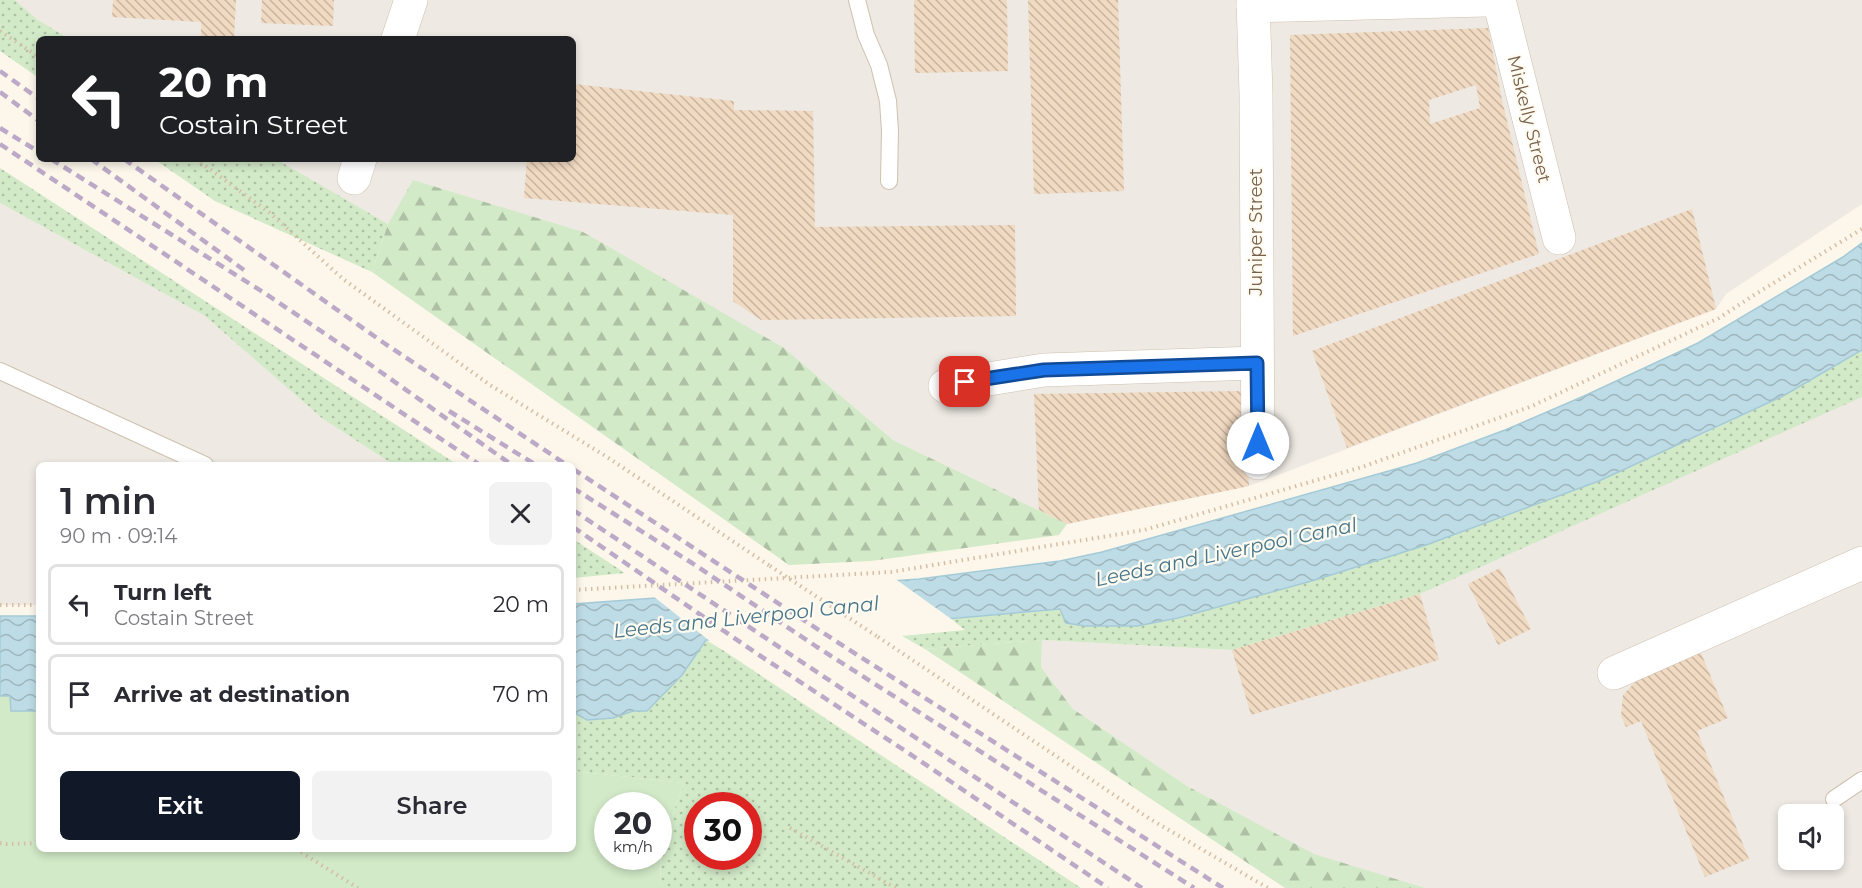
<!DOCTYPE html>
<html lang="en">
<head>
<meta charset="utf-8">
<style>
  :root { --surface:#fff; --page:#f2f2f3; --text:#2b2b33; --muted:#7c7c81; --line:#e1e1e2; --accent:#111827 }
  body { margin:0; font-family:Montserrat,sans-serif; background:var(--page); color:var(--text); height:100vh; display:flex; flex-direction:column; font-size:22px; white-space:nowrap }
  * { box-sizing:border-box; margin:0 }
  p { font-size:20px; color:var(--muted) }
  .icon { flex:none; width:33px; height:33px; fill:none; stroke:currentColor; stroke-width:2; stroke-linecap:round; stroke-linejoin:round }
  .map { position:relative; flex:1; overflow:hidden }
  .sheet { position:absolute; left:36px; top:462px; width:540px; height:390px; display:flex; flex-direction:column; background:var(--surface); border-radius:9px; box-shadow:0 3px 9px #0003 }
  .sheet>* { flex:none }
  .guide { position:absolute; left:36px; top:36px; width:540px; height:126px; border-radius:9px; box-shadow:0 3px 9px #0003; background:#202124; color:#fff; overflow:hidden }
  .fabs { position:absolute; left:1778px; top:804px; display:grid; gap:12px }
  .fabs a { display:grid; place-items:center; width:66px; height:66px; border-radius:9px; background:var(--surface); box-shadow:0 3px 9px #0003; font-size:30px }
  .speed { position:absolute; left:594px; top:792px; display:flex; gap:12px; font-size:30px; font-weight:700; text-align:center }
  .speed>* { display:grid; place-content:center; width:78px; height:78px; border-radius:50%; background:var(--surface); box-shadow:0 3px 9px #0003; line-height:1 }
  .speed small { font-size:15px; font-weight:400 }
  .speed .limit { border:9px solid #d22; background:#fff; color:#111 }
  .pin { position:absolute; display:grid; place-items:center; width:51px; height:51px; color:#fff; margin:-26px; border-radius:12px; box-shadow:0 3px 9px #0006 }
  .me { position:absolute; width:66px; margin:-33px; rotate:0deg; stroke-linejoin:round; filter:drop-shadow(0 0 4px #0008) }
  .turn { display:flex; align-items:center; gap:21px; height:126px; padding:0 24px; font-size:27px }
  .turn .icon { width:78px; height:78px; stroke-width:2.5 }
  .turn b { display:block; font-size:42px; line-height:51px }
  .round { display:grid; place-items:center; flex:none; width:63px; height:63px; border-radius:9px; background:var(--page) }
  .summary { display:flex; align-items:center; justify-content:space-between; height:102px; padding:0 24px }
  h1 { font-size:36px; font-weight:600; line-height:45px }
  .primary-button { display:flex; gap:12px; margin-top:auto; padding:12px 24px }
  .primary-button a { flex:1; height:69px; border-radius:9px; background:var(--accent); color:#fff; font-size:24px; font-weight:600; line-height:69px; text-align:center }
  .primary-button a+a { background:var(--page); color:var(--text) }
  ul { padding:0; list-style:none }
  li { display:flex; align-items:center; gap:18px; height:81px; margin:0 12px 9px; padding:0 12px; border:3px solid var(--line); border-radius:9px }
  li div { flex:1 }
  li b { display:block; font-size:22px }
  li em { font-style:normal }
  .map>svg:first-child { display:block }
  .industrial { fill:#eee9e3; fill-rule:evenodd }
  .grass { fill:url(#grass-dots); fill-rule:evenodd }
  .forest { fill:url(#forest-firs) }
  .green { fill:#d2eac8; fill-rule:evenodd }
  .water { fill:url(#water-waves); stroke:#a5cad7; stroke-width:1.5 }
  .pier { fill:#fcf7ea }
  .building { fill:url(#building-back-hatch); fill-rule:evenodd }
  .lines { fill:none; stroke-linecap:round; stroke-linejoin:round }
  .lane-casing { stroke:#cec1af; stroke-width:18 }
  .street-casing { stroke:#cec1af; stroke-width:34 }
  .path { stroke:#d6bea5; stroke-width:4; stroke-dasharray:1.5 4.5; stroke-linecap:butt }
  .lane { stroke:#fff; stroke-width:16 }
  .street { stroke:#fff; stroke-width:33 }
  .rail { stroke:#bca8c7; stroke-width:4.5; stroke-dasharray:9 6; stroke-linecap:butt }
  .path-bridge { stroke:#d6bea5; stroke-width:4; stroke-dasharray:1.5 4.5; stroke-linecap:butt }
  .route-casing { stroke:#114b97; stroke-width:15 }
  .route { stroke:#1a73e8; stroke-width:10 }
  .labels { text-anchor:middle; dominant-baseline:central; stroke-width:4.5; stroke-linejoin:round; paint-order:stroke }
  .street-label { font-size:18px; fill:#77614d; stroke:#fffbf1 }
  .water-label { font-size:20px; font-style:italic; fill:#47768a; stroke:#fffbf1 }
</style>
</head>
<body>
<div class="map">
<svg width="1862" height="888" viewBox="0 0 1862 888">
  <defs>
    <pattern id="grass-dots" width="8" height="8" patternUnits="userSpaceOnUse" patternTransform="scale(1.5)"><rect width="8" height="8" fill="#d2eac8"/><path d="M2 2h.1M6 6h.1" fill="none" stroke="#afc1a5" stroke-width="1.8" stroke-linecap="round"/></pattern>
    <pattern id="forest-firs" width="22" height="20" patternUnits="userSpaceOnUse" patternTransform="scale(1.5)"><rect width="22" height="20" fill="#d2eac8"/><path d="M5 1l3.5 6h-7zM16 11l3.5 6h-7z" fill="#afc1a5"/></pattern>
    <pattern id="water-waves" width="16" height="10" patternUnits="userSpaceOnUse" patternTransform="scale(1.5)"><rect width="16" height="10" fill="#bedce6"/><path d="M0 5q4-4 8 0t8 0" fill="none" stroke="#9fb6bd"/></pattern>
    <pattern id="building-back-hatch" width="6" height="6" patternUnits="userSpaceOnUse" patternTransform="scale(1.5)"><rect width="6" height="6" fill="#f1dac2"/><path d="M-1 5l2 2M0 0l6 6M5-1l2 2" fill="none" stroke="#c8b4a0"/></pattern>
  </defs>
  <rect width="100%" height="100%" fill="#fcf7ea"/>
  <!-- industrial -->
  <g class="industrial">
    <polygon points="15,0 1862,0 1862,204 1726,294 1716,309 1249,486 1067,524 893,440 784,348 414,180 388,224 276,159 573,159 573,39 70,39 38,20"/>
    <polygon points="0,203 205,316 323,419 394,465 39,465 39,605 0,605"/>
    <path d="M1862 396V888H1425L1417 886 1313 854 1187 786 1073 709 1041 667 1042 640 1232 650 1420 594ZM1788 814H1833V860H1788Z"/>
  </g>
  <!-- grass -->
  <g class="grass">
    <polygon points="0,0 15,0 38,20 70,39 39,39 39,78 0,51"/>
    <polygon points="154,159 276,159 388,224 372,272 215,201"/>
    <polygon points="0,168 458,465 394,465 323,419 205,316 0,203"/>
    <polygon points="1862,350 1862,397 1420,594 1232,650 1042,640 925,649 902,636 965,630 951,619 1061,608 1066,623 1137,626 1178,618 1315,580 1701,435 1783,396"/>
    <polygon points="573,539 625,573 573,578"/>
    <path d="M706 640 721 649 1081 888H660L661 846 684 783 573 771V712L588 720 613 718 633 711H647L682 675ZM698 806H748V856H698Z"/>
  </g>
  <!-- forest -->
  <g class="forest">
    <polygon points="413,180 583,232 784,348 893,440 1067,524 1059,535 871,561 789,565 372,272 388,224"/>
    <polygon points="1042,640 1041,667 1073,709 1187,786 1314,854 1425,888 1285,888 925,649"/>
  </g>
  <!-- green -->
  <path class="green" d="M0 696H10L11 711H39V849H573V771L684 783 661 846 660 888H0ZM608 806H658V856H608Z"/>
  <!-- water -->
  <g class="water">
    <polygon points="1862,243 1862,350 1783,396 1599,481 1426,545 1315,580 1178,618 1137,626 1085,626 1066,623 1060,609 706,640 682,675 647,711 633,711 613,718 587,720 573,712 573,604 919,579 1060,561 1102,552 1417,463 1505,430 1584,396 1698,343 1843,257"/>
    <polygon points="0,616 39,616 39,711 11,711 10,696 0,696"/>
  </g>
  <!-- pier -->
  <polygon class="pier" points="894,578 954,621 711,642 653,596"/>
  <!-- building -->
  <g class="building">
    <polygon points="113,0 236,0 234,39 201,39 201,22 112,17"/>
    <polygon points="262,0 334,0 333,26 261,23"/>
    <polygon points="914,0 1007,0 1008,71 915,73"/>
    <polygon points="1028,0 1118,0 1124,191 1034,194"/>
    <path d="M1488 28 1502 100 1539 254 1293 336 1290 35ZM1476 85 1480 108 1430 124 1429 100Z"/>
    <polygon points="573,84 734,101 734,110 813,111 815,227 1015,225 1016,316 761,320 733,301 733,215 524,198 527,159 573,159"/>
    <polygon points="1692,209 1716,309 1347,448 1312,351"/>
    <polygon points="1245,391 1249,486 1067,524 1039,510 1034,394"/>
    <polygon points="1500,568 1531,629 1498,645 1468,584"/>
    <polygon points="1420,594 1439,660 1251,715 1232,650"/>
    <polygon points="1701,653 1728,718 1697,731 1749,859 1705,877 1641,721 1626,727 1621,716 1623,695 1639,678"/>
  </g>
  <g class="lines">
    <!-- lane casing -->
    <g class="lane-casing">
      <g id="lane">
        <polyline points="857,0 866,35 879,65 888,101 890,131 889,181"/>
        <polyline points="0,371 205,465"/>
        <polyline points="1834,799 1862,780"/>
      </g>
    </g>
    <!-- street casing -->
    <g class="street-casing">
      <g id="street">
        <polyline points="1253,0 1256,94 1258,463"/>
        <polyline points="1499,0 1559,238"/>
        <polyline points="1253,6 1486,0"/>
        <polyline points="398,39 411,0"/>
        <polyline points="354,178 360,159"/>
        <polyline points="945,386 1044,370 1257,363"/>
        <polyline points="1614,673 1862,563"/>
      </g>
    </g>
    <!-- path -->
    <g class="path">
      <polyline points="0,31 39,57"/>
      <polyline points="196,159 270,213 343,279 490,385 607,457 770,566"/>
      <polyline points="573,590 891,572 1144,530 1362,467 1532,406 1719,318 1754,295 1862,229"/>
      <polyline points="0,605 39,605"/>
      <polyline points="878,637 1150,819 1268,888"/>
      <polyline points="790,828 896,888"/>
      <polyline points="0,843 6,844 39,843"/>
      <polyline points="296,849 358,888"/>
    </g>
    <!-- lane -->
    <use href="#lane" class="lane"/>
    <!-- street -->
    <use href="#street" class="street"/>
    <!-- rail -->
    <g class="rail">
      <polyline points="0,71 39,99"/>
      <polyline points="0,92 39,121"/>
      <polyline points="0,128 39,152"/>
      <polyline points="0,144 480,465"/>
      <polyline points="51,159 263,292 361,358 512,465"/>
      <polyline points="91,159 244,270"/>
      <polyline points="124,159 384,343 567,465"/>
      <polyline points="449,411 536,465"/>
      <polyline points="573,469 848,649 1223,888"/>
      <polyline points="573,488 692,563 817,647 1194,888"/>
      <polyline points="573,510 1142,888"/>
      <polyline points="573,527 759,655 910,754 1108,888"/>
    </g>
    <!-- path-bridge -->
    <polyline class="path-bridge" points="770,566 878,637"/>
  </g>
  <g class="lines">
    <!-- route casing -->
    <g class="route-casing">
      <polyline id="route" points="965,382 1044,370 1257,363 1258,443"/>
    </g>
    <!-- route -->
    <use href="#route" class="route"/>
  </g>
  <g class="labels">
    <!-- street labels -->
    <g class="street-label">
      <text transform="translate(1529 119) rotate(76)">Miskelly Street</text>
      <text transform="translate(1256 232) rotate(-90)">Juniper Street</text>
    </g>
    <!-- water labels -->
    <g class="water-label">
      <text transform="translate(1226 552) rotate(-12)">Leeds and Liverpool Canal</text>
      <text transform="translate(746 617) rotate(-6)">Leeds and Liverpool Canal</text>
    </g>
  </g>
</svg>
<div class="fabs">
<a><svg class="icon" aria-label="sound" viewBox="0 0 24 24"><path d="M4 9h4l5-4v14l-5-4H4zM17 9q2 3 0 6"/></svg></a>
</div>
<div class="speed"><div>20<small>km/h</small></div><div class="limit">30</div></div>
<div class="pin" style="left:965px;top:382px;background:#d93025"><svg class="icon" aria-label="arrive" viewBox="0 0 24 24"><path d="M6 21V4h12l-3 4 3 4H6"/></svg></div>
<svg class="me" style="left:1258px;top:443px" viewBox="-20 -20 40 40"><circle r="19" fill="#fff"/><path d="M0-13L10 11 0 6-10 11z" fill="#1a73e8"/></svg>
<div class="guide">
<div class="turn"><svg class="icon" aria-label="left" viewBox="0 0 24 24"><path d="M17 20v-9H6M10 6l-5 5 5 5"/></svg><div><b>20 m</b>Costain Street</div></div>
</div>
<section class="sheet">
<div class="summary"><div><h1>1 min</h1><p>90 m · 09:14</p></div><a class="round"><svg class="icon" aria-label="close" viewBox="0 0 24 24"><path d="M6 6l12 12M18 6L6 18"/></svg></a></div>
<ul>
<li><svg class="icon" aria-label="left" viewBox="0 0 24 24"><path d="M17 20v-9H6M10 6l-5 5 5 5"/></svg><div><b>Turn left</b><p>Costain Street</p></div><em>20 m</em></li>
<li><svg class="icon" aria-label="arrive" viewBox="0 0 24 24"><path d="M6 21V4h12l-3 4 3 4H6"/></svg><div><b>Arrive at destination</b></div><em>70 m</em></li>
</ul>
<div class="primary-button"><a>Exit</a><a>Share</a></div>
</section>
</div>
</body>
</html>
